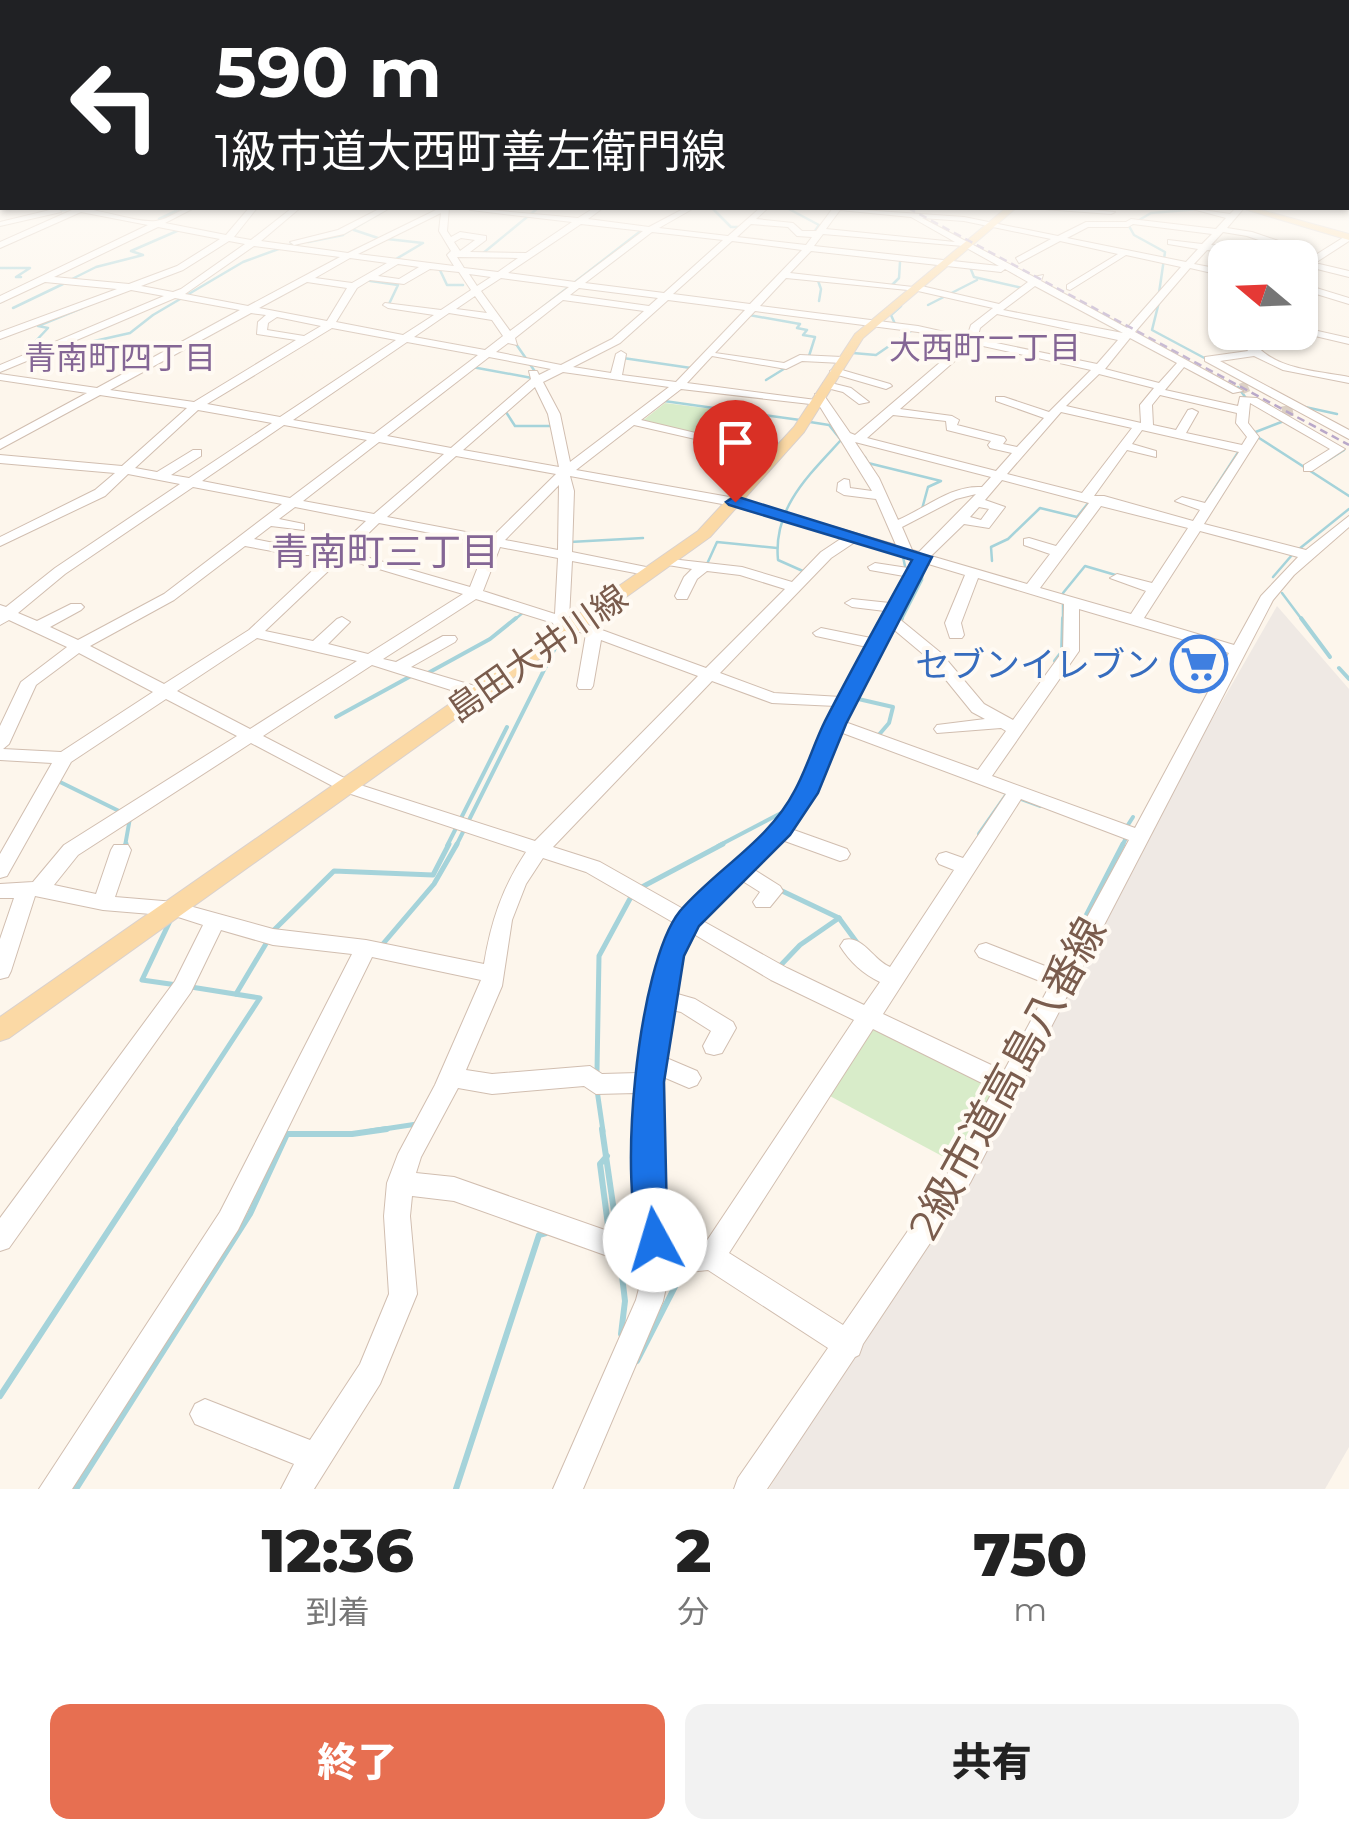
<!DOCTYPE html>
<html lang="ja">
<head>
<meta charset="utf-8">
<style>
  :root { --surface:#fff; --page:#f2f2f2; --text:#222; --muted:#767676; --accent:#e76f51 }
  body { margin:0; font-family:Montserrat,"Noto Sans JP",sans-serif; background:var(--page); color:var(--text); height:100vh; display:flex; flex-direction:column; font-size:38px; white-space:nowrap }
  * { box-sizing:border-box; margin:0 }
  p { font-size:32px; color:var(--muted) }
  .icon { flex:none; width:55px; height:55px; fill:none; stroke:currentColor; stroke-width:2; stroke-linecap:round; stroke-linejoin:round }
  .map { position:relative; height:1489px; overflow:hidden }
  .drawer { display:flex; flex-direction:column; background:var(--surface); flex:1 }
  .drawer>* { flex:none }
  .hud { position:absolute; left:0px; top:0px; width:1350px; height:210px; box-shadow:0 2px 8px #0004; background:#202124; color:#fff; overflow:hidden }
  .needle { width:65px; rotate:289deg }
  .controls { position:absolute; left:1208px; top:240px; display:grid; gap:20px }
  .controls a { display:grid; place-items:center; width:110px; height:110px; border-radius:20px; background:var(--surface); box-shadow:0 2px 8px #0004; font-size:50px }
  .pin { position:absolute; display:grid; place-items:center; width:85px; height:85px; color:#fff; margin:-102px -42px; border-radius:50% 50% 50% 0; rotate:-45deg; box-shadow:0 0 10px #0007 }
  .pin .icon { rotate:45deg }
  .me { position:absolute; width:110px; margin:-55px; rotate:354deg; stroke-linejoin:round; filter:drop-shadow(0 0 8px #0008) }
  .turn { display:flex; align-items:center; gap:35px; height:210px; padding:0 50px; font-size:45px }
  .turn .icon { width:130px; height:130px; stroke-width:2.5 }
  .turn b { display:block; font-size:70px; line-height:85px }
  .eta { display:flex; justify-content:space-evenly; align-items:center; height:170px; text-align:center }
  .eta b { font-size:60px; font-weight:800; line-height:70px }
  .button { display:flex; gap:20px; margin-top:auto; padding:20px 50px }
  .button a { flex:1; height:115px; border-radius:20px; background:var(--accent); color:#fff; font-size:40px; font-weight:800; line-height:115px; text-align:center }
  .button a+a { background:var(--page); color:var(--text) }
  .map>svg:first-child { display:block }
  .industrial { fill:#efe9e4 }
  .green { fill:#d8ecc9 }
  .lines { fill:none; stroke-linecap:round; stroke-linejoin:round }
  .stream-far3 { stroke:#a5d3da; stroke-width:2.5 }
  .stream-far2 { stroke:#a5d3da; stroke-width:4 }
  .stream-far1 { stroke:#a5d3da; stroke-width:5 }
  .stream { stroke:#a5d3da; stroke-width:6 }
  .minor-tunnel { stroke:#dcd0c4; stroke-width:11; stroke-dasharray:11 5; stroke-linecap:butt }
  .minor-casing { stroke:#d1beb0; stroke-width:2 }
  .major-casing { stroke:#dad1cd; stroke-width:2 }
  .minor { fill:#fff; fill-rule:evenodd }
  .major { fill:#fbd9a5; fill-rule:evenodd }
  .rail { stroke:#b9a8c9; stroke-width:2.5; stroke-dasharray:8 5; stroke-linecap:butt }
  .route { fill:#1a73e8; stroke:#114b97; stroke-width:2.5 }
  .labels { text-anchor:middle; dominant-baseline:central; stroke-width:8; stroke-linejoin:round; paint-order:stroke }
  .far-neighbourhood-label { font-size:32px; fill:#846695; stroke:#fffaf3 }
  .street-label { font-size:35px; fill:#7a5c4d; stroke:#fffaf3 }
  .shop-label { font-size:35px; fill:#366cbe; stroke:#fffaf3; text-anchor:end }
  .neighbourhood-label { font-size:38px; fill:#846695; stroke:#fffaf3 }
  .near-street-label { font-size:42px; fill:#7a5c4d; stroke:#fffaf3 }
</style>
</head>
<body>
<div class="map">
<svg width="1349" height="1489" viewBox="0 0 1349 1489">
  <rect width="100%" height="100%" fill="#fdf6ec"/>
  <!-- industrial -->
  <polygon class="industrial" points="1277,606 1349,689 1349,1447 1325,1489 769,1489"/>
  <!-- green -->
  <g class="green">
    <polygon points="665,403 743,413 716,438 641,422"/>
    <polygon points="870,1026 996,1085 955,1163 828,1095"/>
  </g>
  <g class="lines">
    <!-- stream-far3 -->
    <g class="stream-far3">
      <polyline points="712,208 731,227 738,227"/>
      <polyline points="787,208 819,225 815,231"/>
      <polyline points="58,211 69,209"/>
      <polyline points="159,219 182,208"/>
      <polyline points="354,230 378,238 423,243 396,259"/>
      <polyline points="344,234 379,214"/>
      <polyline points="308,242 343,235"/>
      <polyline points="482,254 538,208"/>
      <polyline points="970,267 974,277 1022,288"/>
      <polyline points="0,268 30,268 16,277 21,277"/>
      <polyline points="439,268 447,285 463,285"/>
      <polyline points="817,278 821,289 819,301"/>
      <polyline points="72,279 96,267 143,255 131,251 177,231"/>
      <polyline points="364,280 398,285 389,304"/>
      <polyline points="891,286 899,278 900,262"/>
      <polyline points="1159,293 1165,252 1134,235 1129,226 1151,213 1210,208"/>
      <polyline points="1159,302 1152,330 1210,361"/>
      <polyline points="928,305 977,280"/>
      <polyline points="543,307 642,230"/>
      <polyline points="13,308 63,284"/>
      <polyline points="749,315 800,324 797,328 807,330 803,335 815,337 809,356"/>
      <polyline points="895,324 891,315 901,306"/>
      <polyline points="516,344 536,373"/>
      <polyline points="39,350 32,345 48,328 38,326 82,308"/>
      <polyline points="50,351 130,333 153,315 243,262 295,243"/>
      <polyline points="853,353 876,355 911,331"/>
      <polyline points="623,358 691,368"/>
      <polyline points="80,363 111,348 87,344"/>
      <polyline points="472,367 532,378"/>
      <polyline points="766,380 787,367"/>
      <polyline points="1238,387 1248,401"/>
      <polyline points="667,399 664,401 800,420"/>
      <polyline points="1305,407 1337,414"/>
      <polyline points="506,412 515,426 552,426"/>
      <polyline points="1253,433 1284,421"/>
      <polyline points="1256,436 1349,496"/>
      <polyline points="865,457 868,463 941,481 928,487 922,509"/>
      <polyline points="1325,462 1344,450"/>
      <polyline points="1206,502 1239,451"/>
      <polyline points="570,542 643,538"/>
      <polyline points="1299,549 1349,509"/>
      <polyline points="902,552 906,571"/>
      <polyline points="992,561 991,547 1008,539 1040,508 1077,517 1089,502"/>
      <polyline points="707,564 717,542 777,548"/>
      <path d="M805 572 778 560C773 508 808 476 841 440L829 425 810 422"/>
      <polyline points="1273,577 1292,555"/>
      <polyline points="1282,593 1303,621"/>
      <polyline points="513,621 525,611"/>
      <polyline points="901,621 922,580 923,563"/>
      <polyline points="1063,621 1063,593 1085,566 1119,576"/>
    </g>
    <!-- stream-far2 -->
    <g class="stream-far2">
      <polyline points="1301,618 1330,657"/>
      <polyline points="900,623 902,618"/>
      <polyline points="1055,661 1062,652 1063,618"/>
      <polyline points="1339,668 1349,679"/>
      <polyline points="428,673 490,639 516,618"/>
      <polyline points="854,698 893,707 889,723 877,737"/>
      <polyline points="336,717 411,676"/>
      <polyline points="822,776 842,730"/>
      <polyline points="56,780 119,811"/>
      <polyline points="1016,797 1040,806"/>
      <polyline points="1126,828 1133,817"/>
      <polyline points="979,834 1007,794"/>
      <polyline points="125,846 130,818"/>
      <polyline points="447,846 507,727"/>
      <polyline points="456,846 555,648"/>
      <polyline points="718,846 785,811"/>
      <polyline points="1122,846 1127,836"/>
    </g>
    <!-- stream-far1 -->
    <g class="stream-far1">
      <polyline points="125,848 126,844"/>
      <polyline points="640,888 723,844"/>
      <polyline points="780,890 839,918"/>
      <polyline points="170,921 142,980 177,985"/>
      <polyline points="274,930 334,871 433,875 449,844"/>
      <polyline points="382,945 434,884 457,844"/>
      <polyline points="779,967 800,945 839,918 858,944"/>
      <polyline points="1056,974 1123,844"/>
      <polyline points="236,994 267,942"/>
      <polyline points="597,1071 599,956 632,895"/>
      <polyline points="597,1090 603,1131"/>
      <polyline points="173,1131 260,998 191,987"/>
      <polyline points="371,1131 417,1124"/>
    </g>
    <!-- stream -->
    <g class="stream">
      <polyline points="602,1129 618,1239"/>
      <polyline points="607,1156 600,1164 609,1233"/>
      <polyline points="620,1259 625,1301 621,1334"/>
      <polyline points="637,1361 683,1271"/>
      <polyline points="0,1396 175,1129"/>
      <polyline points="76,1489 250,1214 287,1134 352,1134 387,1129"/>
      <polyline points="456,1489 539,1235 546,1233"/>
    </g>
    <!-- minor-tunnel -->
    <g class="minor-tunnel">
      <polyline points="1241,389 1248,386"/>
      <polyline points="1282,412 1295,410"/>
    </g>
    <!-- minor casing -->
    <g class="minor-casing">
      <g id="minor">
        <rect x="1348" y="190" width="1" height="4"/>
        <rect x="0" y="196" width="2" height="5"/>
        <polygon points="1348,205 1349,209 1345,209 1344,208"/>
        <polygon points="58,208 61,212 0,226 0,222"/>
        <path d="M69 208C94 206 137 224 156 221 170 219 179 208 194 208L165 223 226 235 249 208H257L234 237 251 240 292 208H300L261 241 348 253 440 208H449L447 231 451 237 460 232 486 236V240L470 252 526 253 572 222 471 210 467 208 578 218 594 208H603L588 219 649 227 685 208H694L659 228 728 236 760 208H768L756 219 793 223 802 231H816L833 208 964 217 1058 236 1086 222H1126L1131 219 1216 229 1226 218 1189 208 1230 214 1236 208H1244L1227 228 1252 232 1317 254 1349 234V241L1315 263 1349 271V277L1309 267 1300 272V265L1311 258 1247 236 1223 232 1211 245 1236 247 1239 252 1207 250 1194 264 1225 270V276L1190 268 1135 332 1243 391 1233 393 1184 367 1165 390 1238 406 1240 397 1257 398 1345 449 1312 471H1304V465L1330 449 1250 403 1248 423 1259 437 1204 524 1306 550 1349 516V527L1294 575 1273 600 970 1183 863 1344 859 1355 855 1357 767 1489H734L738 1478 828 1348 708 1270 669 1274 663 1301 583 1489H553L636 1300 644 1269 454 1201 412 1196 410 1216 417 1294 380 1384 314 1489H281L294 1464 195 1424 190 1414 195 1404 205 1399 310 1440 360 1364 389 1294 384 1216 387 1183 398 1154 435 1085 481 980 372 957 238 1230 72 1489H39L220 1212 352 954 273 945 221 930 191 992 9 1248 0 1251V1218L175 981 203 925 175 916 103 910 35 896 11 971 8 977 0 979V939L14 898H0V884L33 882 64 845 237 736 166 699 71 762 7 876 0 878V854L52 763 0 760V726L21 682 67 647 9 620 0 625V605L6 607 55 568 180 484 128 474 105 496 0 546V537L95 490 115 473 0 463V455L122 466 187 408 100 395 0 449V440L87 393 0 380V374L97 388 240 310 175 298 72 342 97 351V355L63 346 0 372V365L164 296 131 290 0 339V332L117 289 45 282 0 303V296L148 225 81 212 0 248V242L72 210ZM840 210 911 217 955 242 826 229ZM441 213 439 231 451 251 447 255 454 266 358 254ZM922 218 964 221 1051 239 1016 258 1019 263 1060 241 1118 254 1067 285V289L1070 290 1126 255 1181 267 1127 328 1041 281 1043 275 1034 277ZM581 224 643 231 575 282 508 273ZM751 224 788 227 797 236 812 237 806 245 737 237ZM1133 224 1212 234 1202 244 1168 240V244L1198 249 1186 262 1067 238 1088 227H1128ZM158 227 220 239 177 266 129 284 54 277ZM652 232 723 240 664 293 585 283ZM823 234 963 246 999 266 814 246ZM461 238 475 240 460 251 454 242ZM229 241 245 244 181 289 173 292 141 286 183 270ZM732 241 802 250 750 304 673 294ZM254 246 340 257 248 306 185 294ZM811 251 1001 272 1005 269 1028 282 999 304 917 285 913 287 790 273ZM457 257 518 258 498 272 464 268ZM350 258 387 263 352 283 315 278ZM398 264 419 267 399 279 378 276ZM430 269 459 272 471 290 441 310 385 303 383 305 388 308 434 315 403 335 336 322 357 288 370 280 404 284ZM469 274 491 277 477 286ZM501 278 569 287 510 331 481 291ZM786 278 918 291 993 308 971 325 967 337 918 326 760 306ZM307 282 347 288 327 321 259 308ZM1035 286 1123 333 1003 310ZM579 288 658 298 649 306 570 295ZM475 296 487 313 456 309ZM563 300 644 311 612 339 561 365 496 352 508 343 517 345 515 338ZM668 300 745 310 676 382 622 375 626 354 621 351 616 354 611 373 573 367 620 343ZM755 311 918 332 964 342 855 435 850 433 823 394H815L816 400 687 383 712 356 786 369 802 361 842 363 847 360 842 357 800 355 784 363 715 353ZM251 313 266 315 258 322 257 334 296 340 194 402 110 390ZM449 313 492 320 503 336 485 350 414 337ZM997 314 1118 340 1097 364 977 339 980 328ZM277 317 321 326 304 336 267 330 268 323ZM332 328 396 340 280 417 207 404ZM1130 338 1177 363 1159 383 1105 369ZM407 342 478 355 374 434 293 420ZM974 344 1091 370 1049 412 1004 397H996V401L1044 418 1017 447 1003 444 1006 440 1004 437 957 425 959 420 952 416 900 409ZM489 357 551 369 539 375 537 371H529L531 379 451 448 387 436ZM563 372 669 387 570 462 560 414 543 382ZM1099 374 1154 388 1140 405 1141 423 1066 406ZM535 387 548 414 559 467 463 450ZM681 389 819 405 872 491 850 488 849 480 844 479 838 483 837 491 844 495 876 499 896 545 735 498 576 470 634 425 778 458 784 454 641 420ZM1160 395 1237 413 1236 423 1247 437 1242 445 1186 433 1198 412 1192 409 1188 410 1176 430 1153 425 1152 405ZM198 410 272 423 189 478 171 475 201 456V450H193L157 472 135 468ZM1061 412 1132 428 1082 493 1007 474ZM893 415 946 421 947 430 991 441 988 445 990 448 1012 453 996 471 867 438ZM284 425 367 440 290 498 202 481ZM1142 430 1239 452 1205 503 1182 497 1175 501 1200 510 1193 521 1104 496H1094L1127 450 1156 457V451L1132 444ZM379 442 444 454 374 514 303 501ZM855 442 991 477 982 487C951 485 926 508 898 520L879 478ZM456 456 556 474 492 537 387 517ZM570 476 733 506 842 538 821 552 792 582 742 567 662 558V564L692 569 684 577 675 596 677 599H687L697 579 707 571 740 575 785 589 706 668 569 618 572 561 651 576 658 572 651 568 572 552 574 491ZM1002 480 1089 503 1056 546 1029 538 1024 539V545L1050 554 1027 584 931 556 964 524 989 528 1005 507 985 500ZM559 485 558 550 505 540ZM193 487 282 504 164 594 78 640 50 627 81 610 84 607 81 604H71L37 621 18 613 65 574ZM976 494 919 552 912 550 902 527 956 499ZM1101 506 1188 528 1152 583 1117 574 1110 578 1146 591 1131 614 1040 588ZM295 507 366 521 336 549 294 547 254 539 271 526 304 530V524L279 519ZM979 507 989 509 981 520 970 517ZM379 523 487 544 470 587 349 552ZM1200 531 1298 557 1261 596 1234 645 1144 618ZM855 542 913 559 908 568 875 563 868 567 870 570 904 576 890 603 852 599 845 603 852 607 885 611 871 638 821 628 813 633 816 636 867 647 841 697 774 693 720 673 831 558ZM245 546 294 555H329L249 630 164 684 90 646 174 600ZM500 547 558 558 555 614 483 591ZM342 558 463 594 368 654 328 644 350 622 342 617 337 619 313 641 265 631ZM925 563 965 575 945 623 950 638H962L964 635 961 623 978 578 1064 604 1063 651 1013 720 984 704 941 653 897 617ZM476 599 553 623 555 631H565L568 628 586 634 577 686 579 689H591L593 686 601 640 698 676 535 841 354 783 263 736 372 665 473 697H485L487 693 485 689 411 667 455 642 457 639 455 636H443L396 662 383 659ZM1079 609 1229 653 1135 828 992 776 1079 651ZM892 628 929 659 972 712 985 719 937 725 934 729 937 733 1001 728 1006 731 978 770 845 722ZM257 638 357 661 250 729 177 691ZM79 653 153 692 61 752 3 749 9 744 36 685ZM712 681 772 703 836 706 797 792 775 824 685 910 600 862 553 847ZM840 732 1006 794 963 858 946 852 939 854 936 859 939 864 954 870 890 967C873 960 863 935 844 940L840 946C850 962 863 974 880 982L864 1005 787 968 701 920 741 880 760 892 753 902 756 907H770L783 891 780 886 753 869 782 840 840 861 847 859 850 854 847 849 791 829 815 793ZM251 743 342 791 526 852C502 888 491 922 484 964L366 940 273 929 175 902 115 897 131 850 128 845H114L111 850 96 894 54 885 78 855ZM1021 799 1129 840 1058 971 986 943 979 945 975 951 979 957 1050 985 1004 1071 883 1014ZM543 858 586 872 676 924 659 955 638 1073 602 1074 590 1066 492 1074 466 1070 502 986 512 920 526 884ZM692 933 771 980 854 1020 704 1245 669 1248 663 1219 661 1076 689 1088 697 1085 701 1078 697 1071 664 1057 672 1010 681 1012 711 1031 703 1046 706 1053 714 1055 722 1053 736 1028 733 1022 695 999 674 993 681 955ZM873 1029 994 1089 952 1167 843 1325 729 1253ZM584 1086 596 1094 636 1093 637 1219 642 1243 454 1177 416 1173 421 1157 458 1088 492 1094Z"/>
        <polygon points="381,208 390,208 344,234 294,245 290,242 338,230"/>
        <polygon points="1031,208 1071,208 1115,212 1111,214"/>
        <polygon points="1300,283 1349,298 1349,304 1300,289"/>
        <polygon points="1300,327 1349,338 1349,344 1298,332"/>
        <path d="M1237 332H1247C1266 370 1313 370 1349 377V383L1283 370 1254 356 1220 361 1349 430V439L1205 361V357L1248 351Z"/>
        <polygon points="835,368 890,384 892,386 886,389 831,373 830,371"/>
        <polygon points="827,382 851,388 869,402 859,404 843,392 823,387 823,383"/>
      </g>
    </g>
    <!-- major casing -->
    <g class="major-casing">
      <g id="major">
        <polygon points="1006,208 1016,208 863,338 804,432 710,537 9,1038 0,1041 0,1017 698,531 794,427 855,334"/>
        <polygon points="1241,208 1254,208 1349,234 1349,240"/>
      </g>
    </g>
    <!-- minor -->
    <use href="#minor" class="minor"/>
    <!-- major -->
    <use href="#major" class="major"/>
    <!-- rail -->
    <polyline class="rail" points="908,208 1349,445"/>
  </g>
  <!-- sky -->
  <linearGradient id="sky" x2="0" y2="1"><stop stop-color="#97c7e8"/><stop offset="0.47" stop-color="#fefbf6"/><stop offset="1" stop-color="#fefbf6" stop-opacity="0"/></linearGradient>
  <rect width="1349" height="395" fill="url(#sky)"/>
  <!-- route -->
  <path class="route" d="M735 496 932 557 846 724 818 793 790 835 699 926 684 956 664 1082 667 1219 672 1240 667 1252 655 1257 643 1252C616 1190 637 964 680 911 716 869 769 841 795 790 807 768 814 743 825 721 853 666 883 613 912 560L729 505 726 502Z"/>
  <!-- icons -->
  <defs>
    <g id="supermarket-ring" transform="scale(2.875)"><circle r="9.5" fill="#fffaf3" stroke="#3f7fe0" stroke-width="1.5"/><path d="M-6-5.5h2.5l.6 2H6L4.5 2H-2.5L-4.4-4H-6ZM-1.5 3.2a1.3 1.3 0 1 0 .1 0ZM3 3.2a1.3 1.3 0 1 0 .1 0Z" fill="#3f7fe0"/></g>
  </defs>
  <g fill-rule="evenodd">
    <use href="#supermarket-ring" x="1199" y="664"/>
  </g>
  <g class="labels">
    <!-- far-neighbourhood labels -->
    <g class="far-neighbourhood-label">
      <text x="985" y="347">大西町二丁目</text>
      <text x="120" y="357">青南町四丁目</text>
    </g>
    <!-- street labels -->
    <g class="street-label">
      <text transform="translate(537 653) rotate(-35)">島田大井川線</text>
    </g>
    <!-- shop labels -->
    <g class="shop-label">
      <text x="1160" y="664">セブンイレブン</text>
    </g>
    <!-- neighbourhood labels -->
    <g class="neighbourhood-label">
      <text x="385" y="551">青南町三丁目</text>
    </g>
    <!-- near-street labels -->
    <g class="near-street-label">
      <text transform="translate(1007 1078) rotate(-61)">2級市道高島八番線</text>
    </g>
  </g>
</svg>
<div class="controls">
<a><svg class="needle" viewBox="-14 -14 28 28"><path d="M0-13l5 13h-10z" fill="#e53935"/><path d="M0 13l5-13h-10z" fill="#767676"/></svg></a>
</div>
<div class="pin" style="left:735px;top:502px;background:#d93025"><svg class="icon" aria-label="arrive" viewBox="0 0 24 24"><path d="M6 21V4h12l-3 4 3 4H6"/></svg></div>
<svg class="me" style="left:655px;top:1240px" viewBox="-20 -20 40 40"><circle r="19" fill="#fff"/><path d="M0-13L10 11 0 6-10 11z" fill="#1a73e8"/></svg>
<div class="hud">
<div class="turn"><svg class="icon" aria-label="left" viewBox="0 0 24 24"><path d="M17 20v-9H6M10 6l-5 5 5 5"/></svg><div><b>590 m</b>1級市道大西町善左衛門線</div></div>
</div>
</div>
<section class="drawer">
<div class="eta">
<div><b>12:36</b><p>到着</p></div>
<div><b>2</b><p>分</p></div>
<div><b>750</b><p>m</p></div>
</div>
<div class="button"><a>終了</a><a>共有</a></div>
</section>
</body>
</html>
